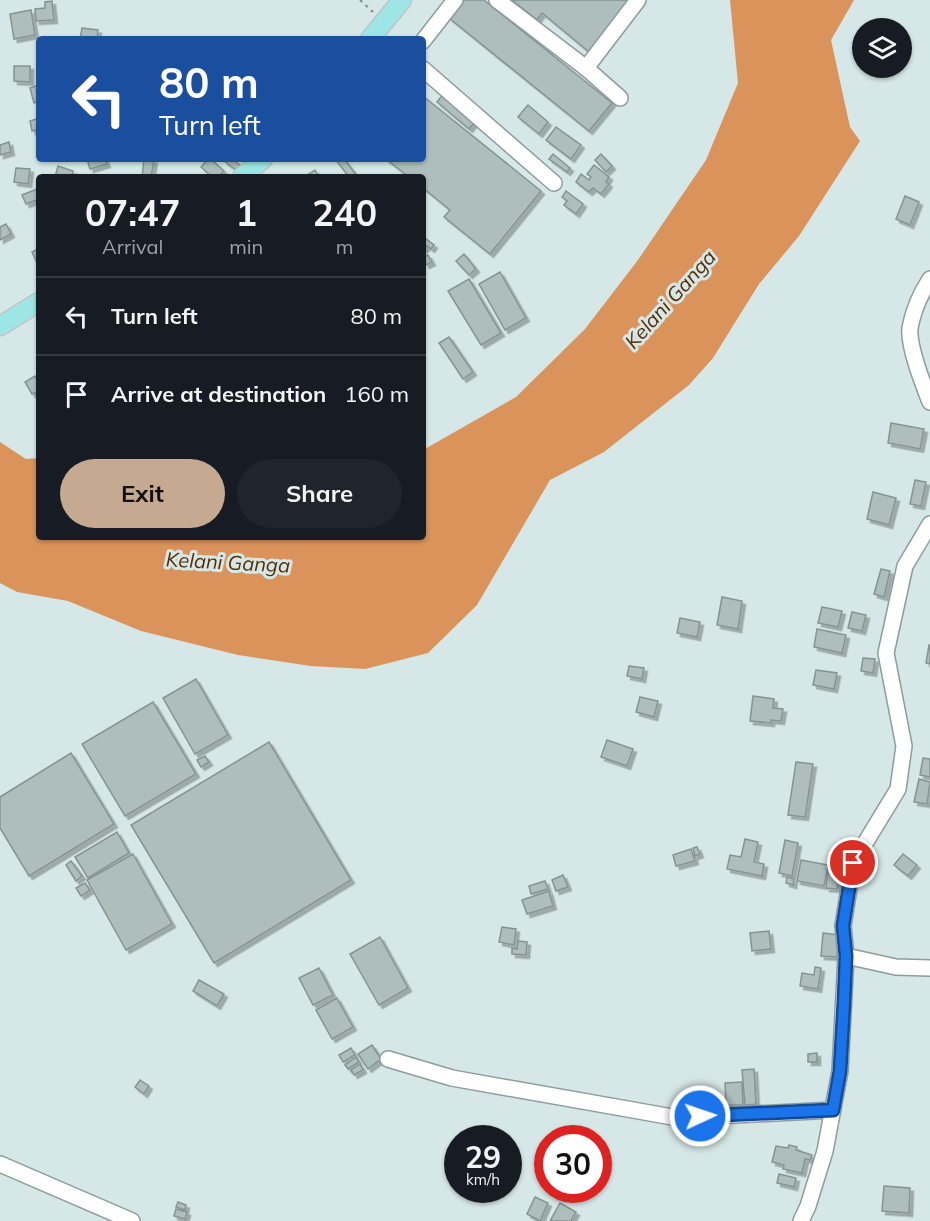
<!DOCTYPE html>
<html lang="en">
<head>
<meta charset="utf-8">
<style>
  :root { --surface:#171b24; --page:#20242c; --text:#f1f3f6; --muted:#9ea1a6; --line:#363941; --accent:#c5aa91 }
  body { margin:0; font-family:Mulish,sans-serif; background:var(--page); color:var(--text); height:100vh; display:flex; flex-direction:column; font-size:22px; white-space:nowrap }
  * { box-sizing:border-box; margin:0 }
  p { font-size:20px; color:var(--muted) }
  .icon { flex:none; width:33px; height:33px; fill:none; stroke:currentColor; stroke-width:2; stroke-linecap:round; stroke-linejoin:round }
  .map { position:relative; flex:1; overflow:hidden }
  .drawer { position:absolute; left:36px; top:174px; width:390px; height:366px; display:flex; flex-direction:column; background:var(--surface); border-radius:6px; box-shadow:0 2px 4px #0004 }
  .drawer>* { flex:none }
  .hud { position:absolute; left:36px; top:36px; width:390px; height:126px; border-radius:6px; box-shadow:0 2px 4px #0004; background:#1a4fa0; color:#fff; overflow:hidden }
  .tools { position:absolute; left:852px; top:18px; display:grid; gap:12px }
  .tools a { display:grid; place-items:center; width:60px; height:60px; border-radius:50%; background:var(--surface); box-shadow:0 2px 4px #0004; font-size:30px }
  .speed { position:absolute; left:444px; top:1125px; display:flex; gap:12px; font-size:30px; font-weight:700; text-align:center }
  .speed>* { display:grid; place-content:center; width:78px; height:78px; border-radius:50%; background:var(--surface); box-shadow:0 2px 4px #0004; line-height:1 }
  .speed small { font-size:15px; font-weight:400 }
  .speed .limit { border:9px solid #d22; background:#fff; color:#111 }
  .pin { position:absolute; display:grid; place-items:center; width:51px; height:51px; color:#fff; margin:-26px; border:3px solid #fff; border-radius:50%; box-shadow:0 2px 6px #0007 }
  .me { position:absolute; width:66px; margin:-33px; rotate:87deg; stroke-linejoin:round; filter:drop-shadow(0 0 4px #0008) }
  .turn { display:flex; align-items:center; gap:21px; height:126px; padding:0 24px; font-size:27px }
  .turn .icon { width:78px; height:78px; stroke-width:2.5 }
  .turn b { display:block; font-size:42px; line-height:51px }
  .eta { display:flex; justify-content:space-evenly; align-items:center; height:102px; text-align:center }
  .eta b { font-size:36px; font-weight:700; line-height:42px }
  .cta { display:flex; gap:12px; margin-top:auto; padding:12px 24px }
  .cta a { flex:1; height:69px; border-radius:36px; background:var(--accent); color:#111; font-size:24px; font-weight:700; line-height:69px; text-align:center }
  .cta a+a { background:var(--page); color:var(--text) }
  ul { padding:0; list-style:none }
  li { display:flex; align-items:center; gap:18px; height:78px; padding:0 24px; border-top:2px solid var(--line) }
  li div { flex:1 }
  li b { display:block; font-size:22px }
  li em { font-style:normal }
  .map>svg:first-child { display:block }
  .water { fill:#d9935b }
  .building { fill:#adbebd; stroke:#849493; stroke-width:1.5; filter:url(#shadow) }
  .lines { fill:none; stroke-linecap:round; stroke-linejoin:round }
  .minor-casing { stroke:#8c9d9c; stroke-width:18 }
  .major-casing { stroke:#c3c4c4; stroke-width:21 }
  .path { stroke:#7e8a8a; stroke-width:2; stroke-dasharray:3 4.5; stroke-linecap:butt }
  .minor { stroke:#fff; stroke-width:15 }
  .major { stroke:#9ee6e5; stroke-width:18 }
  .route-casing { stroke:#114b97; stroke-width:15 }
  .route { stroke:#1a73e8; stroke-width:10 }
  .labels { text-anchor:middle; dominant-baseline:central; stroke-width:6; stroke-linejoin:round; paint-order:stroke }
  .water-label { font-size:20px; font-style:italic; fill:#592c00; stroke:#d5e7e6 }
</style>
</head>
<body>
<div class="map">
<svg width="930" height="1221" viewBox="0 0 930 1221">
  <defs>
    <filter id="shadow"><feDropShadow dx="3.5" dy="3.5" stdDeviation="0" flood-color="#0004"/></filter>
  </defs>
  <rect width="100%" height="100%" fill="#d5e7e6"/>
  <!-- water -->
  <polygon class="water" points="730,0 854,0 831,40 850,127 860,141 799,236 759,284 713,358 689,385 604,452 550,480 477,605 428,653 365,669 311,666 238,655 141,631 68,601 17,592 0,583 0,442 26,459 39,458 39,537 423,537 423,450 516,397 585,329 638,260 706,160 738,83"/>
  <!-- building -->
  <g class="building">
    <polygon points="464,0 484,0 612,103 589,131 449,18"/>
    <polygon points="512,0 631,0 589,52 542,13 537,20"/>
    <polygon points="52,1 54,20 36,21 35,9 45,8 45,2"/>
    <polygon points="31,10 35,35 14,39 10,14"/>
    <polygon points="82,28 98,30 97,39 80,39"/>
    <polygon points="14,66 30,66 30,82 14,81"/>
    <polygon points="39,85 39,101 34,103 30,88"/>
    <polygon points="444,93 477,119 469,129 437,102"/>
    <polygon points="423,96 541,191 490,254 444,217 450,210 423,188 423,177 409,177 386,159 423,159"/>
    <polygon points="528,105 548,122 539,134 518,117"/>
    <polygon points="39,118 39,129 32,131 30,121"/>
    <polygon points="556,127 581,145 571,159 546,140"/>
    <polygon points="9,142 11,152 0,155 0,145"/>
    <polygon points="553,154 570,168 567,172 549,159"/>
    <polygon points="601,154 612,166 606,172 595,160"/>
    <polygon points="87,159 105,159 107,164 90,169"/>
    <polygon points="144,159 154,160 151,177 142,177"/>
    <polygon points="208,159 211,159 224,171 218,177 212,177 201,167"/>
    <polygon points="225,159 231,159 240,165 236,170 224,161"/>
    <polygon points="335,159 344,159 358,177 349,177"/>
    <polygon points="594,165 609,177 606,182 609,184 601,194 593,188 589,192 576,182 581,174 589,180 591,177 587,174"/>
    <polygon points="58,166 73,171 72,177 55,177"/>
    <polygon points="16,168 30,169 28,184 14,182"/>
    <polygon points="315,170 319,177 304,177"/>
    <polygon points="37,189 39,199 26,204 22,195"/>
    <polygon points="566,191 583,204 576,214 564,205 567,201 562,197"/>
    <polygon points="905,196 919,202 910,225 896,219"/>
    <polygon points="6,224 11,234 0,240 0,227"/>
    <polygon points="425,238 434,245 431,249 427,246 423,250 423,241"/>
    <polygon points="39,248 39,259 36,261 32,252"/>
    <polygon points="464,254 476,269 469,275 456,261"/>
    <polygon points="428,255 432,262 426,265 423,258"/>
    <polygon points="500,272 526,318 505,330 479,284"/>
    <polygon points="469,279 501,333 481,345 448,291"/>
    <polygon points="449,337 473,372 463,379 439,343"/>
    <polygon points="35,376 39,384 39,391 32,394 25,382"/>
    <polygon points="891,423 924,429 920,449 888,443"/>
    <polygon points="915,480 926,482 921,506 910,504"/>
    <polygon points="873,492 896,498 889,525 867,519"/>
    <polygon points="881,569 890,571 884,597 874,594"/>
    <polygon points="722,597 742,601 738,629 717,625"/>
    <polygon points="822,607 842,611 838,627 818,623"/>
    <polygon points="852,612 866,615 862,631 848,628"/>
    <polygon points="680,618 700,622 697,637 677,633"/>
    <polygon points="817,629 846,635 842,653 814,647"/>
    <polygon points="929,645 930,645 930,664 926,663"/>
    <polygon points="863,658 875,659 873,673 861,671"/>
    <polygon points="629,666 644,668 642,679 627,676"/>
    <polygon points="816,670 837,673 834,689 813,685"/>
    <polygon points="196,679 228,735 195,754 163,698"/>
    <polygon points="753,696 774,699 773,708 783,709 781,721 771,720 771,723 750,721"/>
    <polygon points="640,697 658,701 654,717 636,712"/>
    <polygon points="153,702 196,774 125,816 82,744"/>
    <polygon points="607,740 633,749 627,766 601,757"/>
    <polygon points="269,742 351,880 214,963 131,825"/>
    <polygon points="71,753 114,824 29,876 0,828 0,797"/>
    <polygon points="205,756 209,762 201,767 197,760"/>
    <polygon points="923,758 930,759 930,777 920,775"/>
    <polygon points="796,762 813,764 805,817 788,815"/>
    <polygon points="919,779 930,782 927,804 914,802"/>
    <polygon points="117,832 129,853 88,878 75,857"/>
    <polygon points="745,839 758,842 754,862 764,864 762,876 727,869 730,855 741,857"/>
    <polygon points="785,840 798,843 792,876 779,873"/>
    <polygon points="697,847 700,854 695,856 693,848"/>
    <polygon points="691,849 695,861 676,866 673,855"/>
    <polygon points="133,854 172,924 126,950 87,880"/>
    <polygon points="903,854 917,865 908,876 894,865"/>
    <polygon points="801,860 828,865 824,886 797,881"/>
    <polygon points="71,861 82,876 76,881 66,865"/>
    <polygon points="829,866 838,867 838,872 829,870"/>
    <polygon points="828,872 840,873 837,889 826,888"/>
    <polygon points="563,875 568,887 556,891 552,880"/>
    <polygon points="787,877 794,879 793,885 786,883"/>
    <polygon points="545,881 548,889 531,894 529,886"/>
    <polygon points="85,883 90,890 81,896 76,888"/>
    <polygon points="549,891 553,906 527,914 522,900"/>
    <polygon points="502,927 516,929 514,945 499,942"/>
    <polygon points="769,931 771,949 752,951 750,933"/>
    <polygon points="823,933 839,935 840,948 838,948 837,957 821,956"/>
    <polygon points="380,937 408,988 379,1005 350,954"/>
    <polygon points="518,941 527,942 526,955 512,954 512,948 517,949"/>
    <polygon points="815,967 821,968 818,989 800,986 802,973 814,975"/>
    <polygon points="319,968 333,995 313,1005 299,978"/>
    <polygon points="199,980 224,994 217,1006 193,991"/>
    <polygon points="337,998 353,1027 332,1039 316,1010"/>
    <polygon points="372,1045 381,1059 368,1069 358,1054"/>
    <polygon points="351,1048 355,1055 343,1062 339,1055"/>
    <polygon points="817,1053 817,1062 808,1062 808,1054"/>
    <polygon points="356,1057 359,1062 348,1069 345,1065"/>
    <polygon points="360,1064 363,1070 354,1075 351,1070"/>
    <polygon points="754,1069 756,1104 745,1105 742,1070"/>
    <polygon points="140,1080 149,1086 144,1094 135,1087"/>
    <polygon points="742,1082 743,1105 726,1105 725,1083"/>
    <polygon points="789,1145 797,1147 796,1150 812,1155 810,1160 805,1159 802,1173 783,1169 784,1165 772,1162 776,1146 788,1148"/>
    <polygon points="779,1174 796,1178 794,1187 777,1183"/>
    <polygon points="884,1186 910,1188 909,1213 882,1211"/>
    <polygon points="535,1197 548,1203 540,1221 527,1214"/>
    <polygon points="178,1202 186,1205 185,1210 176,1207"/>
    <polygon points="560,1203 576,1212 571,1221 550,1221"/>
    <polygon points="176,1209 187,1212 185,1219 174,1216"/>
  </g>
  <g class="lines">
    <!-- minor casing -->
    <g class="minor-casing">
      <g id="minor">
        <polyline points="497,0 586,68 620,98"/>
        <polyline points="423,41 455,0"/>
        <polyline points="586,68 638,0"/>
        <polyline points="423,69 554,183"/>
        <path d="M930 279C921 293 913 311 910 328 908 346 923 384 930 402"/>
        <polyline points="846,956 896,967 930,968"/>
        <polyline points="388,1059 452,1078 678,1118 833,1110"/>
        <polyline points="0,1164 132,1221"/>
        <polyline points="801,1221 808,1206 825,1151 840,1071 846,956 843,926 853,863 898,789 904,746 886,653 905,566 930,524"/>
      </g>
    </g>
    <!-- major casing -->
    <g class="major-casing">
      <g id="major">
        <polyline points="370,39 402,0"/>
        <polyline points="242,177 263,159"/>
        <polyline points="0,326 39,302"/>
      </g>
    </g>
    <!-- path -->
    <polyline class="path" points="360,0 373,12"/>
    <!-- minor -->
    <use href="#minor" class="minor"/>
    <!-- major -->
    <use href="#major" class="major"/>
  </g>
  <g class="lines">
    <!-- route casing -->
    <g class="route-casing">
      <polyline id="route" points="700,1116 833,1110 840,1071 844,1002 846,956 843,926 853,863"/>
    </g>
    <!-- route -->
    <use href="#route" class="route"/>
  </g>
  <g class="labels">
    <!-- water labels -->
    <g class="water-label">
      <text transform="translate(670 299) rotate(-48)">Kelani Ganga</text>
      <text transform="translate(228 562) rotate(3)">Kelani Ganga</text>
    </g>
  </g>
</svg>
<div class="tools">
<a><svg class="icon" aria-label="layers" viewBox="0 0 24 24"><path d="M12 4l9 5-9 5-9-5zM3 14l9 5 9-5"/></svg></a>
</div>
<div class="speed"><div>29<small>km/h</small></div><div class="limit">30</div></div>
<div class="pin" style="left:853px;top:863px;background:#d93025"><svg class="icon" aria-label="arrive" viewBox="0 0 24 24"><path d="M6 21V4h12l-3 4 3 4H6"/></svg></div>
<svg class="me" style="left:700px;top:1116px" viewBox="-20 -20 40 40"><circle r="17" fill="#1a73e8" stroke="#fff" stroke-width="3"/><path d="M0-11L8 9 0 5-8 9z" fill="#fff"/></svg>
<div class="hud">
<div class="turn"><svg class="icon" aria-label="left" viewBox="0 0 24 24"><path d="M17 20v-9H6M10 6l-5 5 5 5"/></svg><div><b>80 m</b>Turn left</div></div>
</div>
<section class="drawer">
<div class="eta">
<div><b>07:47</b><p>Arrival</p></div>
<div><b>1</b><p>min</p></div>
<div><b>240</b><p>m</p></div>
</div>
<ul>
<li><svg class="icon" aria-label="left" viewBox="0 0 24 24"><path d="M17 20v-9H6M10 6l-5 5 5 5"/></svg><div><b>Turn left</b></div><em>80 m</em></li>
<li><svg class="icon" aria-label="arrive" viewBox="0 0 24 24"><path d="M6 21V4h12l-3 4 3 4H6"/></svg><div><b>Arrive at destination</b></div><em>160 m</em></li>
</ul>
<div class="cta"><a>Exit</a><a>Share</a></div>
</section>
</div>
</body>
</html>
